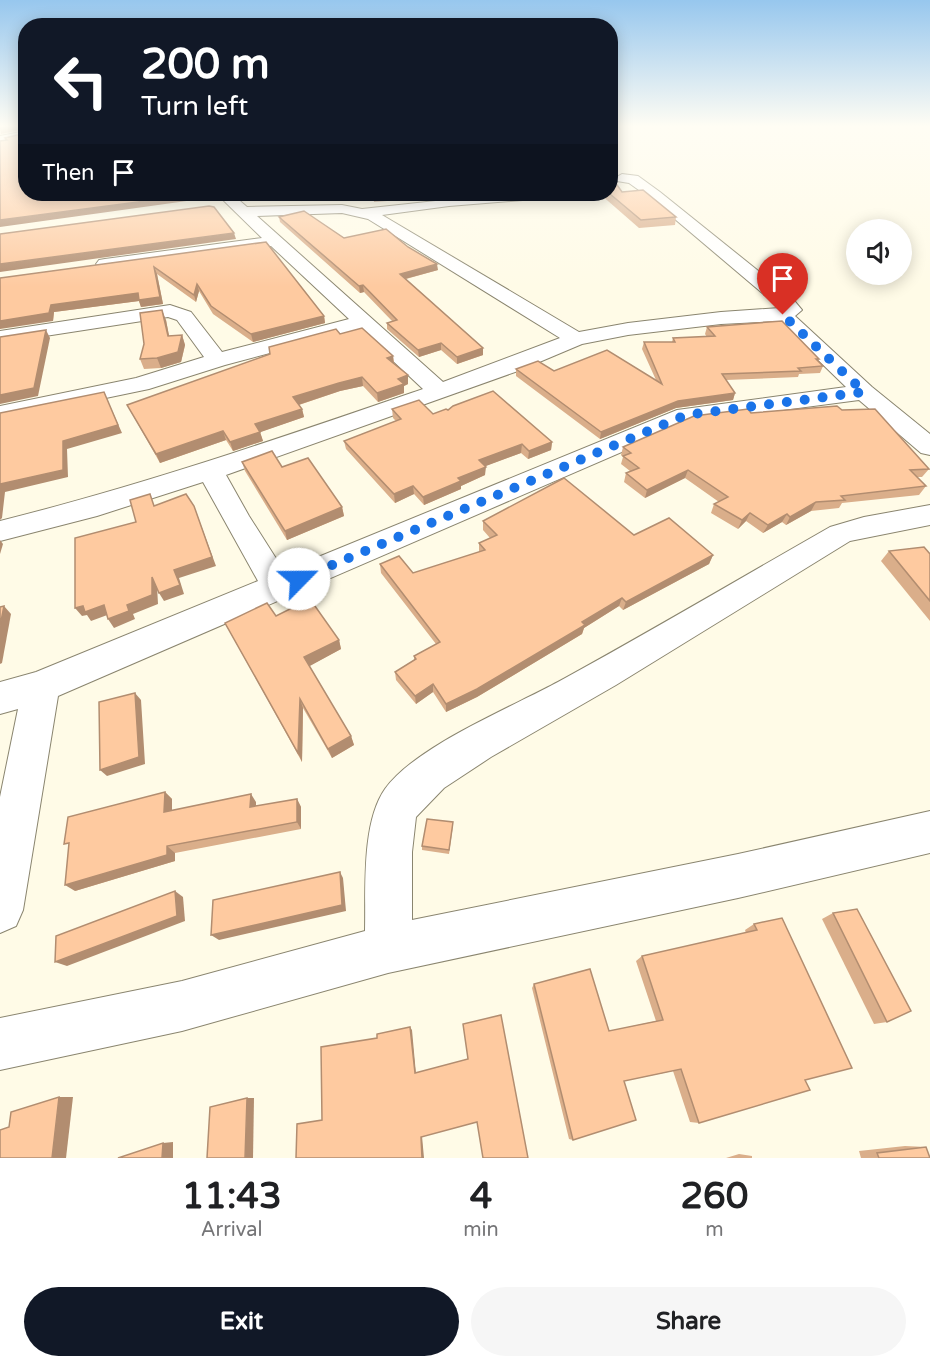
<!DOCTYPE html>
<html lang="en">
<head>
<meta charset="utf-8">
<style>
  :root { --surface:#fff; --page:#f6f6f6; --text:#202124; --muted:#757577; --accent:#111827 }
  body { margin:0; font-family:"Varela Round",sans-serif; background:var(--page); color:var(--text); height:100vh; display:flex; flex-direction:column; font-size:22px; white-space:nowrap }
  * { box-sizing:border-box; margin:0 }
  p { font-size:20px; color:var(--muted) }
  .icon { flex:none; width:33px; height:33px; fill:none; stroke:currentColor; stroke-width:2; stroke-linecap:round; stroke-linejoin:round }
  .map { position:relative; height:1158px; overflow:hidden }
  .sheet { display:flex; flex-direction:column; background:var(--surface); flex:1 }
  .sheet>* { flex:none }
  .hud { position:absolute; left:18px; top:18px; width:600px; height:183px; border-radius:24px; box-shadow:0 3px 15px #0003; background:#111827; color:#fff; overflow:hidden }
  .buttons { position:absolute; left:846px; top:219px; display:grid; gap:12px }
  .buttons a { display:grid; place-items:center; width:66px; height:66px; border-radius:50%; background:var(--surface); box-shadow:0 3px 15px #0003; font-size:30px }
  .pin { position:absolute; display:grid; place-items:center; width:51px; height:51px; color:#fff; margin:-62px -26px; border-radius:50% 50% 50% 0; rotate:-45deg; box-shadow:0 0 6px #0007 }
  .pin .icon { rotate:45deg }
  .me { position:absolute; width:66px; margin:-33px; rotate:67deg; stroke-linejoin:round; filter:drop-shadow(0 0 4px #0008) }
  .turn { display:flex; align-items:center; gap:21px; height:126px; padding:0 24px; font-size:27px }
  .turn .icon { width:78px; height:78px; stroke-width:2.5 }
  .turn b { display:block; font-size:42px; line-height:51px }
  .then { display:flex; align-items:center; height:57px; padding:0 24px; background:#0003; gap:12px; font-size:22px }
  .eta { display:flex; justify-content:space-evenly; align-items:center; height:102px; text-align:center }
  .eta b { font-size:36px; font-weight:700; line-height:42px }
  .cta { display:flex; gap:12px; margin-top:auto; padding:12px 24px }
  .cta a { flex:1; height:69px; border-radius:36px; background:var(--accent); color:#fff; font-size:24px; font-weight:700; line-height:69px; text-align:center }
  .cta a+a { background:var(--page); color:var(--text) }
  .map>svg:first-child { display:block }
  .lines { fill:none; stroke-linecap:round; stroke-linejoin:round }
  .minor-casing { stroke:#8a856f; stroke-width:2 }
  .minor { fill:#fff; fill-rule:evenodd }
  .wall { fill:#daae8a }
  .shaded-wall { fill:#b28d70 }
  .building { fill:#fecaa0; stroke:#b28d70; stroke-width:1.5 }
  .route { stroke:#1a73e8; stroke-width:10; stroke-dasharray:0 18 }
</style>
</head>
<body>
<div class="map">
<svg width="930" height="1158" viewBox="0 0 930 1158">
  <rect width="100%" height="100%" fill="#fffbe7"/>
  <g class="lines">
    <!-- minor casing -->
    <g class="minor-casing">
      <g id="minor">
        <polygon points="26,131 26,138 0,142 0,136"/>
        <path d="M622 174 638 176 660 192 792 298 802 310 795 316 872 387 930 434V455L921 453 859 400 691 422 58 696 23 910 16 926 0 933V797L18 709 0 714V682L36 672 258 581 203 482 97 516 0 541V521C144 485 283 437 423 389L359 329 225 365 149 389 0 420V406L136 378 204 357 177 320 168 317 0 343V331L170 305 191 312 222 352 349 319 271 246 105 269 99 268 96 264 99 260 105 259 262 238 217 194H232L247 207 342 205 362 209 500 194H553L551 197 546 198 449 206 382 215 579 332 628 323 721 312 780 308 650 198 629 183 617 181 615 178ZM342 213 368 219 560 338 443 382 257 216ZM778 321 846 387 677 410 284 571 249 516 226 475 518 371 582 344 628 335 721 324Z"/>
        <path d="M930 505V525L850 541 616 685 491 757 444 788 416 817 412 852V920L738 854 930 811V853L738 898 388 973 182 1031 0 1070V1018L182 981 365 931C366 891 361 823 385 789 416 746 510 708 558 682 649 632 739 579 830 527L864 517Z"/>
      </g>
    </g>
    <!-- minor -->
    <use href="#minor" class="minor"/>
  </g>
  <!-- wall -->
  <g class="wall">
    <polygon points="622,192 676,217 675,225 639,228 600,194"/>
    <polygon points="279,217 344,238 438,270 406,279 483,348 483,355 457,364 441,350 419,357 387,329 387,323 392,321 364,292 360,293 280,222"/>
    <polygon points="266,242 324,316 325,323 253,342 213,314 199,291 196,302 157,274 163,304 141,307 139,301 54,312 53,321 0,278"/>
    <polygon points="166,320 169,336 182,335 185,345 181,362 161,368 144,369 140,359"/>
    <polygon points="707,327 819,359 818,361 823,366 820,373 799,374 798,377 726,380 735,393 733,400 676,408 600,439 516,376 516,369 656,380 642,349 644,342 672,342 673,338 707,337 705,334"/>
    <polygon points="340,334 393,356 394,363 408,384 404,386 404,393 378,402 363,386 340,391 299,405 302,409 304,417 260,432 263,441 233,451 226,440 160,463 127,405"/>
    <polygon points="392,409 433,414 448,410 552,442 551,450 528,459 521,453 485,466 485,475 461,486 461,489 424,505 414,494 395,503 346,449 344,441 396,421 393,418"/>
    <polygon points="842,410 929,469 922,477 917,477 926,486 919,495 842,503 839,508 811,511 786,525 782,522 763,533 746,521 738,529 711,513 714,504 719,502 685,478 645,498 624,482 626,473 630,471 621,464 623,457 621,455 623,447 751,413"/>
    <polygon points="242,462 282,467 342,507 344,516 287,540 245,471"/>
    <polygon points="483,521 634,535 713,555 709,564 623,610 619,606 584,628 582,634 477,697 446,712 433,692 416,704 396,680 395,672 414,660 414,656 436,644 381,573 380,564 413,573 479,552 479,543 490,538 483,530"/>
    <polygon points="889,551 930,554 930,621 881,561"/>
    <polygon points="276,616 339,640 341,649 309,666 351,736 354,745 332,758 303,708 302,762 225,623"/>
    <polygon points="165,792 172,799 172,810 256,802 256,806 297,799 301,807 301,829 175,853 175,861 75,891"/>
    <polygon points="453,826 449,854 422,850 422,846"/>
    <polygon points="833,913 887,1022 874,1024 822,919"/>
    <polygon points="782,918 805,1080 699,1123 690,1122 673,1071 624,1081 573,1140 569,1139 532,988 534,984 609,1031 656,1021 636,961 642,956 746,933 745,930 754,924"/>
    <polygon points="905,1146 926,1147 930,1158 861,1158 859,1151"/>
    <polygon points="739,1154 752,1156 752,1158 726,1158"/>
  </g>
  <!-- shaded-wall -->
  <g class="shaded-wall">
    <polygon points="16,125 24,125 26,129 1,134 0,128"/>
    <polygon points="200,194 201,199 0,227 0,220"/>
    <polygon points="392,194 480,194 374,202 373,195"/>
    <polygon points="234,233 236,239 0,272 0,264"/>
    <polygon points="437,264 438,270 401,280 400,274"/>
    <polygon points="154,267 157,274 163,304 141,307 139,301 54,312 53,321 0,329 0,321"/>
    <polygon points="197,284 199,291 196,302 194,295"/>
    <polygon points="363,285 364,292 360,293 359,286"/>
    <polygon points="162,310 166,320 171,346 168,336"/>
    <polygon points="324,316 325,323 253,342 251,334"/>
    <polygon points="46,330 50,338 38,396 0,404 0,395"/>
    <polygon points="182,335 185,345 181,362 161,368 157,358"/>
    <polygon points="441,343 441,350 419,357 418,350"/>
    <polygon points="483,348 483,355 457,364 457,357"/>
    <polygon points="393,356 394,365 387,358"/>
    <polygon points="408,375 408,384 404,386 404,393 378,402 377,393 398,379"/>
    <polygon points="362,377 363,386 340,391 295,406 293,397 339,383"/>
    <polygon points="104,392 122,433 67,449 68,477 5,492 2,518 0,520 0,484 63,441"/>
    <polygon points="735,393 733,400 676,408 600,439 601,432 678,401"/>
    <polygon points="302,409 304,417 258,433 255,424"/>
    <polygon points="223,431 226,440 160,463 156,454"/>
    <polygon points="260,432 263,441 233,451 230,442"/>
    <polygon points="552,442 551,450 528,459 529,451"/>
    <polygon points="522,444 521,453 478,469 479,460"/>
    <polygon points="486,467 485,475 461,486 461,489 424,505 423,497 458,478"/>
    <polygon points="688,470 685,478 645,498 647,490"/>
    <polygon points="413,486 414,494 395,503 394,494"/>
    <polygon points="816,502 811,511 786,525 790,517"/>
    <polygon points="194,506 216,566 179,578 184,594 164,601 159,593 174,570"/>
    <polygon points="342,507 344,516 287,540 285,531"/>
    <polygon points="750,513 746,521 738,529 742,520"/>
    <polygon points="787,514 782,522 763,533 768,525"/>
    <polygon points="0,540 3,544 0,554"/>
    <polygon points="713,555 709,564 623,610 626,602"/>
    <polygon points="152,577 157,586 158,604 133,614 135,619 114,628 108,619 127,605"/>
    <polygon points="622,598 619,606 584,628 582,634 477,697 446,712 446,704"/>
    <polygon points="104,605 110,614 91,621 87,615 82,616 75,608 83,606"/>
    <polygon points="4,606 11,614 2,663 0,664 0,626"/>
    <polygon points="339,640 341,649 308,667 304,657"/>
    <polygon points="433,684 433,692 416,704 415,696"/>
    <polygon points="135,693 141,700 145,764 107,776 100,770"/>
    <polygon points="300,699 303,708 302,762 298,753"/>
    <polygon points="351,736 354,745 332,758 328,749"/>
    <polygon points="165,792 172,799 172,819 164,812"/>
    <polygon points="251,794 256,802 256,814 250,807"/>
    <polygon points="297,799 301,807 301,829 297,822"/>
    <polygon points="167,846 175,853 175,861 75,891 65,885"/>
    <polygon points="340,872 343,878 346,911 219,940 211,935"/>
    <polygon points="175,891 183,897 185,921 67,966 55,962"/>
    <polygon points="410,1027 412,1030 416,1074 415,1073"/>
    <polygon points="59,1097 73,1097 66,1158 52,1158"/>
    <polygon points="247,1098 254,1098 253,1158 245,1158"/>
    <polygon points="422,1136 424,1158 422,1158 421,1137"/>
    <polygon points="173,1142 173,1158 162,1158 163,1143"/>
  </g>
  <!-- building -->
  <g class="building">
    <polygon points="0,125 16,125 0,128"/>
    <polygon points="26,133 26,194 199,194 0,220 0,141 7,140 5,138"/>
    <polygon points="610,175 622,192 643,190 676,217 641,220 610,194"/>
    <polygon points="373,194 392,194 373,195"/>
    <polygon points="209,206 214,207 234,233 0,264 0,234"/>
    <polygon points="304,211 344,238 386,229 408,247 437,264 400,274 483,348 457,357 441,343 418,350 387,323 397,320 363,285 359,286 279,217"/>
    <polygon points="266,242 324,316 251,334 211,306 197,284 194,295 154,267 160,297 139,300 138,293 51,305 49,313 0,321 0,278"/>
    <polygon points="162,310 168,336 182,335 178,352 157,358 140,359 144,344 140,313"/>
    <polygon points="782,321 819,359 816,359 823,366 798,368 801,371 722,374 735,393 678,401 601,432 516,369 538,361 554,371 607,350 662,384 644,342 675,342 673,338 715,336 707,327"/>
    <polygon points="362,328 393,356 387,358 408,375 398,379 404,384 377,393 362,377 339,383 293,397 302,409 255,424 260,432 230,442 223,431 156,454 127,405 270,354 269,347 336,329 340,334"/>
    <polygon points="46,330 34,388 0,395 0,337"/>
    <polygon points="493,391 552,442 529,451 522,444 479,460 486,467 458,478 461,481 423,497 413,486 394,494 344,441 401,419 392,409 419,400 433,414 446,409 448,410 453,406"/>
    <polygon points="104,392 118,425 63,441 63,470 0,484 0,413"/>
    <polygon points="837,406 842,410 875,409 929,469 910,470 926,486 841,496 845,500 816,502 790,517 787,514 768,525 750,513 742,520 714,504 728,497 688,470 647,490 626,473 639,468 623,456 631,453 623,447 694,416 748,409 751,413"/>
    <polygon points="272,451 282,467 308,458 342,507 285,531 242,462"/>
    <polygon points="564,478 634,535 669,518 713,555 626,602 622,598 582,622 585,625 477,689 446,704 433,684 415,696 395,672 416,659 414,656 440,642 380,564 399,556 413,573 485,550 479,543 497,535 483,521"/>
    <polygon points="150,494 154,506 186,494 194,506 212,557 174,570 180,585 159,593 152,577 152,595 127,605 129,611 108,619 104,605 85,612 83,606 75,608 75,538 136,522 130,500"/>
    <polygon points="924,547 930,554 930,601 889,551"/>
    <polygon points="310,599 339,640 304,657 351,736 328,749 300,699 298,753 225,623 267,603 276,616"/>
    <polygon points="4,606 0,626 0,607"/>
    <polygon points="135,693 139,757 100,770 99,702"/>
    <polygon points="165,792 164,812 251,794 250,807 297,799 297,822 167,846 167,855 65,885 69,843 64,844 68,817"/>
    <polygon points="427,819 453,822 449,850 422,846"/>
    <polygon points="340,872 342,905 211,935 213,900"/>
    <polygon points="175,891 177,916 55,962 56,936"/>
    <polygon points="857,909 911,1011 887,1022 833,913"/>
    <polygon points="782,918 852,1068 805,1080 810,1090 699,1123 681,1069 624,1081 636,1120 573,1140 534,984 590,969 609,1031 663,1020 642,956 757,930 754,924"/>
    <polygon points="501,1015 528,1158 483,1158 477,1122 421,1137 422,1158 296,1158 297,1124 322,1120 321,1047 377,1038 377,1034 410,1027 415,1073 468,1059 463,1024"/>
    <polygon points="59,1097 52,1158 0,1158 0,1130 9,1127 11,1112"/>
    <polygon points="247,1098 245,1158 207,1158 210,1107"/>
    <polygon points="163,1143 162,1158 118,1158"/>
    <polygon points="926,1147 930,1158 879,1158 877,1153"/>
  </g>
  <!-- sky -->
  <linearGradient id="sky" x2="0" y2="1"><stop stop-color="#97c7ee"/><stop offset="0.44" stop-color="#fffdf4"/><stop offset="1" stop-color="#fffdf4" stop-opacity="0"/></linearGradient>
  <rect width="930" height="287" fill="url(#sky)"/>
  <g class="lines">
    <!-- route -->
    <polyline class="route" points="299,579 686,415 864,392 783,315"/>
  </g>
</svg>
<div class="buttons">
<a><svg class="icon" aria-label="sound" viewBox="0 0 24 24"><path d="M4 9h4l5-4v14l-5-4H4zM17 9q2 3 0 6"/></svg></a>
</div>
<div class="pin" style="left:783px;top:315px;background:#d93025"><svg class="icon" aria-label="arrive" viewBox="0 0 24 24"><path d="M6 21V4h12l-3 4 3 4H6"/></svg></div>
<svg class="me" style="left:299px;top:579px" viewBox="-20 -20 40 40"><circle r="19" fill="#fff"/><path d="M0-13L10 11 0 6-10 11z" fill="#1a73e8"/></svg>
<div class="hud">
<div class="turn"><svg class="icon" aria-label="left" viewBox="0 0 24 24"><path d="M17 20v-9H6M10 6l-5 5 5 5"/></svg><div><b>200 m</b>Turn left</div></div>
<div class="then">Then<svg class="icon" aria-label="arrive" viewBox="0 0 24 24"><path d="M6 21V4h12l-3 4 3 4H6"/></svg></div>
</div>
</div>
<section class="sheet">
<div class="eta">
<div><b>11:43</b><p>Arrival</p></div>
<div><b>4</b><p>min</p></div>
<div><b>260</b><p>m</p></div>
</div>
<div class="cta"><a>Exit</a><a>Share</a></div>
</section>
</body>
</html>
